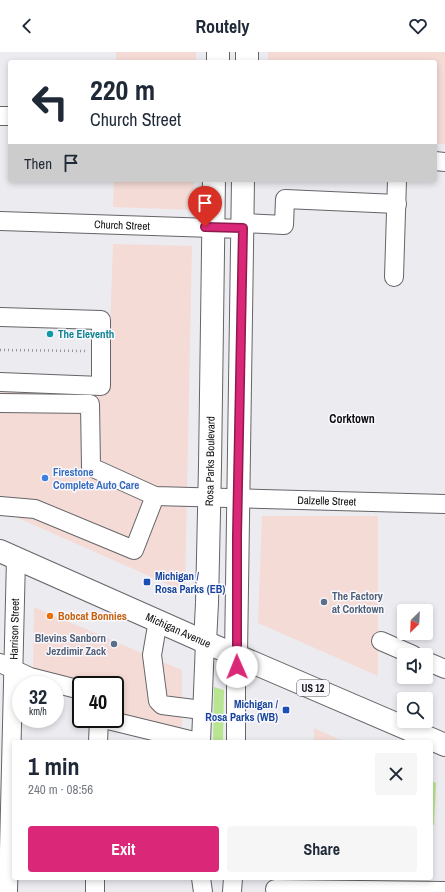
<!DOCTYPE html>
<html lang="en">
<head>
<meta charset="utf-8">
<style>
  :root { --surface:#fff; --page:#f6f6f7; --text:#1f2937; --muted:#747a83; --accent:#db2777 }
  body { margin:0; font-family:"Archivo Narrow",sans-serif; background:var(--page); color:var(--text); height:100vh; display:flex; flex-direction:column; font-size:15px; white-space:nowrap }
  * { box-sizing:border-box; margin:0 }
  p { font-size:13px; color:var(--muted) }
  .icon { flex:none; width:22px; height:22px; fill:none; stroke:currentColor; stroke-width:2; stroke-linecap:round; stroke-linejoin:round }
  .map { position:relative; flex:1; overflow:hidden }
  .sheet { position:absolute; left:12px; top:688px; width:421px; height:140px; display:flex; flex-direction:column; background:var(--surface); border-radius:4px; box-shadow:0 2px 6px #0003 }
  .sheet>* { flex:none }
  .guide { position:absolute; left:8px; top:8px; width:429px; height:122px; border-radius:4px; box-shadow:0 2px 6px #0003; background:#fff; color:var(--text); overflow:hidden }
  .needle { width:26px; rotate:204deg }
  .controls { position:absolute; left:397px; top:552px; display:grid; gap:8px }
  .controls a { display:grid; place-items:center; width:36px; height:36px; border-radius:4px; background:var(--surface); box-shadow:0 2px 6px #0003; font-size:20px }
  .speed { position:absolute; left:12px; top:624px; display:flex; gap:8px; font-size:20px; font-weight:700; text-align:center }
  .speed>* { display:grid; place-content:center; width:52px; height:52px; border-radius:50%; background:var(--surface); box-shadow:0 2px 6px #0003; line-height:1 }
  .speed small { font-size:10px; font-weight:400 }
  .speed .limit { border:2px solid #111; border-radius:6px; background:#fff; color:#111 }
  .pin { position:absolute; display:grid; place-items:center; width:34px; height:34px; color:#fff; margin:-41px -17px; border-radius:50% 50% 50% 0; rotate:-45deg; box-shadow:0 0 4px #0007 }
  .pin .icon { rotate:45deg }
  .me { position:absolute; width:44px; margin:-22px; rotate:359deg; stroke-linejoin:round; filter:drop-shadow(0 0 3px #0008) }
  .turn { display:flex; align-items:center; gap:14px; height:84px; padding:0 16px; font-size:18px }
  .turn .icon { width:52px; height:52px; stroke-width:2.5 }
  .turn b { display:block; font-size:28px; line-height:34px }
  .then { display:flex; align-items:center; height:38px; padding:0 16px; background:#0003; gap:8px; font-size:15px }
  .round { display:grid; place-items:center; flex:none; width:42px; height:42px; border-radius:4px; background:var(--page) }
  .head { display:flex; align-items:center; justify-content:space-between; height:68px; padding:0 16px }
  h1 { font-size:24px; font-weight:700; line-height:30px }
  .action { display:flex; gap:8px; margin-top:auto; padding:8px 16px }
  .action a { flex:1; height:46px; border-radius:4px; background:var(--accent); color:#fff; font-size:16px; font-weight:700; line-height:46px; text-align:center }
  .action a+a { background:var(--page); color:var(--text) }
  header { display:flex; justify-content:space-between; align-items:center; height:52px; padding:0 16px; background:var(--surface); font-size:18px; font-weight:700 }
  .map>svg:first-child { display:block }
  .commercial { fill:#f5dbd6 }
  .green { fill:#b8e591 }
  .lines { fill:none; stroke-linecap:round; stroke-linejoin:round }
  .minor-casing { stroke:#656569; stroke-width:20 }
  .major-casing { stroke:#656569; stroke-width:24 }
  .path { stroke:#969599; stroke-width:2.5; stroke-dasharray:1 3; stroke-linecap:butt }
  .minor { stroke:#fff; stroke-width:18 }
  .major { stroke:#fff; stroke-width:22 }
  .route-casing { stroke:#8e194d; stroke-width:10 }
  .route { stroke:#db2777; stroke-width:7 }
  .culture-dot { fill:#0f9aa8; stroke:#f9f8fe; stroke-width:1.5 }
  .shop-dot { fill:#3f7fe0; stroke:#f9f8fe; stroke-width:1.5 }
  .transit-dot { fill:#1a4fb4; stroke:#f9f8fe; stroke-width:1.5 }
  .service-dot { fill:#5c6f8a; stroke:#f9f8fe; stroke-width:1.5 }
  .food-dot { fill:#e8710a; stroke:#f9f8fe; stroke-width:1.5 }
  .labels { text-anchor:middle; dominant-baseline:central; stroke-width:3; stroke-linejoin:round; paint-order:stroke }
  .shield { fill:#f9f8fe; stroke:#545457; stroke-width:1 }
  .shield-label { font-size:10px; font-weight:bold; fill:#0d0d0f }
  .street-label { font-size:11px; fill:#0d0d0f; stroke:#f9f8fe }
  .culture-label { font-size:11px; font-weight:bold; fill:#0d838f; stroke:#f9f8fe; text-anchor:start }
  .shop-label { font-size:11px; font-weight:bold; fill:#366cbe; stroke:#f9f8fe; text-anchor:start }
  .transit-label { font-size:11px; font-weight:bold; fill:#164399; stroke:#f9f8fe; text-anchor:start }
  .service-label { font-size:11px; font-weight:bold; fill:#4e5e75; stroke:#f9f8fe; text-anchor:start }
  .food-label { font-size:11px; font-weight:bold; fill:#c56008; stroke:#f9f8fe; text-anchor:start }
  .neighbourhood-label { font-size:12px; font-weight:bold; fill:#0d0d0f; stroke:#f9f8fe }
</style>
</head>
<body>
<header><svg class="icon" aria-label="back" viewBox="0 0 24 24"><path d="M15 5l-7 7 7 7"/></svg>Routely<svg class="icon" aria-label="heart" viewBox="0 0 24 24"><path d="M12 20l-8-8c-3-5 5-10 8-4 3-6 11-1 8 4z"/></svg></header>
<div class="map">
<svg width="445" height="840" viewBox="0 0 445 840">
  <rect width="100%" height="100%" fill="#ecebf0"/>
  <!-- commercial -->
  <g class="commercial">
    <rect x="116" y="0" width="80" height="10"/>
    <polygon points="268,0 445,0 445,92 435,92 435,10 268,10"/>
    <polygon points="114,128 194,128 193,158 113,155"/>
    <polygon points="113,192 192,194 185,538 183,539 0,458 0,335 108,337"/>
    <polygon points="262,464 378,464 378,624 258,571"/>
    <polygon points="34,555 182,618 182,679 115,663 115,633 81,633 33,622"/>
    <polygon points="314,676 345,690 314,690"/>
  </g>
  <!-- green -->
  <g class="green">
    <polygon points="214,635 224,638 223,690 213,690"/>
    <polygon points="431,729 436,731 434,773 431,773"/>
  </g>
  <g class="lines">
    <!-- minor casing -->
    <g class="minor-casing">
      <g id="minor">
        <polyline points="0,64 10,64"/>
        <polyline points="435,109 445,110"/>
        <path id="s1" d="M0 169 243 177"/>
        <polyline points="243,171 284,173 285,147 397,152"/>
        <polyline points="394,225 397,128"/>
        <polyline points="0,265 101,268 101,334 0,330"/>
        <path id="s2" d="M0 351 90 352 91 415 155 444 445 452"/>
        <polyline points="0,454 35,457 134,498 155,444"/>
        <polyline points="158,568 152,603 158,649 162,653 202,658"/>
        <polyline points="381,589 413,603"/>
        <polyline points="426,609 445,617"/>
        <polyline points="0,611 30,625 81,638"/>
        <polyline points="104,667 198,690"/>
        <polyline points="98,690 99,667"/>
        <polyline points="201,690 205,590"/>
        <polyline points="236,690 236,603"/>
        <polyline points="201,826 203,840"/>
        <polyline points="275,837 445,839"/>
        <path id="s3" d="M8 840 16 506"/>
        <polyline points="95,840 95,826"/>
        <polyline points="232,840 233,826"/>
      </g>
    </g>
    <!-- major casing -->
    <g class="major-casing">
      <g id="major">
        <polyline points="218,10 218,0"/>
        <polyline points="247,10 247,0"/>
        <path id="s4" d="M0 499 205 590 445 693"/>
        <path id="s5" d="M205 590 207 551 210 414 214 128"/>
        <polyline points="236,603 243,128"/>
      </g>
    </g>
    <!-- path -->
    <polyline class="path" points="0,298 85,299"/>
    <!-- minor -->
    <use href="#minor" class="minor"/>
    <!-- major -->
    <use href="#major" class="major"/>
  </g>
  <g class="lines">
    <!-- route casing -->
    <g class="route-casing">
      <polyline id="route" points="205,175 243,176 237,484 237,615"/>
    </g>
    <!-- route -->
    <use href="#route" class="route"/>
  </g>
  <!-- markers -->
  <circle class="culture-dot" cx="50" cy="282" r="4"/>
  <circle class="shop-dot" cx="45" cy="426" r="4"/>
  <g class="transit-dot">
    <rect x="143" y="526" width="8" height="8" rx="2"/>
    <rect x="282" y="654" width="8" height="8" rx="2"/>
  </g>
  <g class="service-dot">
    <circle cx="324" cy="550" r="4"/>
    <circle cx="114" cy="592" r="4"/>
  </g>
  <circle class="food-dot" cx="50" cy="564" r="4"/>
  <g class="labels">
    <!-- shield labels -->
    <rect class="shield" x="297" y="628" width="32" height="16" rx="3"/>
    <g class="shield-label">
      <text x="313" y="636">US 12</text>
    </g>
    <!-- street labels -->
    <g class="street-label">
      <text stroke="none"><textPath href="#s1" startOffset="122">Church Street</textPath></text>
      <text stroke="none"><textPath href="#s5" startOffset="181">Rosa Parks Boulevard</textPath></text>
      <text stroke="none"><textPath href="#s2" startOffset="395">Dalzelle Street</textPath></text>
      <text stroke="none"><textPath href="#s3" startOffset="263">Harrison Street</textPath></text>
      <text stroke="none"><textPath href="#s4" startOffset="195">Michigan Avenue</textPath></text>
    </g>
    <!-- culture labels -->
    <g class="culture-label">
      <text x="58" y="282">The Eleventh</text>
    </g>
    <!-- shop labels -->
    <g class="shop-label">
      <text x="53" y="420">Firestone<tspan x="53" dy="13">Complete Auto Care</tspan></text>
    </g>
    <!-- transit labels -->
    <g class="transit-label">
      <text x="155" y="524">Michigan /<tspan x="155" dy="13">Rosa Parks (EB)</tspan></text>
      <text x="278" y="652" text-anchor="end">Michigan /<tspan x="278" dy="13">Rosa Parks (WB)</tspan></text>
    </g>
    <!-- service labels -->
    <g class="service-label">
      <text x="332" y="544">The Factory<tspan x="332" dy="13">at Corktown</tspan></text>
      <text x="106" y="586" text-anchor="end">Blevins Sanborn<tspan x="106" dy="13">Jezdimir Zack</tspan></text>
    </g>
    <!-- food labels -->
    <g class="food-label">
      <text x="58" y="564">Bobcat Bonnies</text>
    </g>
    <!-- neighbourhood labels -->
    <g class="neighbourhood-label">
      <text x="352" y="367">Corktown</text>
    </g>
  </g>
</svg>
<div class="controls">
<a><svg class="needle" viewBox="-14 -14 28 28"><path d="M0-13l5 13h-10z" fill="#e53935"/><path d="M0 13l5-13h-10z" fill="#747a83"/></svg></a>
<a><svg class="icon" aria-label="sound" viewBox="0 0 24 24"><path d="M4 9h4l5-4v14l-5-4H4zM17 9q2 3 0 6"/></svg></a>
<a><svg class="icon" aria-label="search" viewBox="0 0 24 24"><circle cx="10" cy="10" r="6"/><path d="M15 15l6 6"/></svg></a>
</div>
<div class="speed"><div>32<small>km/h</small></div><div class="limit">40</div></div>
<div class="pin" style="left:205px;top:175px;background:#d93025"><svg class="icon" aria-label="arrive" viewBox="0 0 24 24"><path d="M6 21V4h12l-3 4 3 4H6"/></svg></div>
<svg class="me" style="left:237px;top:615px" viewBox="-20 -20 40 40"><circle r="19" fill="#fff"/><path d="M0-13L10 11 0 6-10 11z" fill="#db2777"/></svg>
<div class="guide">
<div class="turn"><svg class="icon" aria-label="left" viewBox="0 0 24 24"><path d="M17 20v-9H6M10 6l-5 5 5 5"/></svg><div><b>220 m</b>Church Street</div></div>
<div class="then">Then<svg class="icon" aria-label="arrive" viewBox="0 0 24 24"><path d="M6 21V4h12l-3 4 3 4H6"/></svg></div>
</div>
<section class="sheet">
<div class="head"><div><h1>1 min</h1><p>240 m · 08:56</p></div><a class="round"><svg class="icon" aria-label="close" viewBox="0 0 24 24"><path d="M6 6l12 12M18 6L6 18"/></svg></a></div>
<div class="action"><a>Exit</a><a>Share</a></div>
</section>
</div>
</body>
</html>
